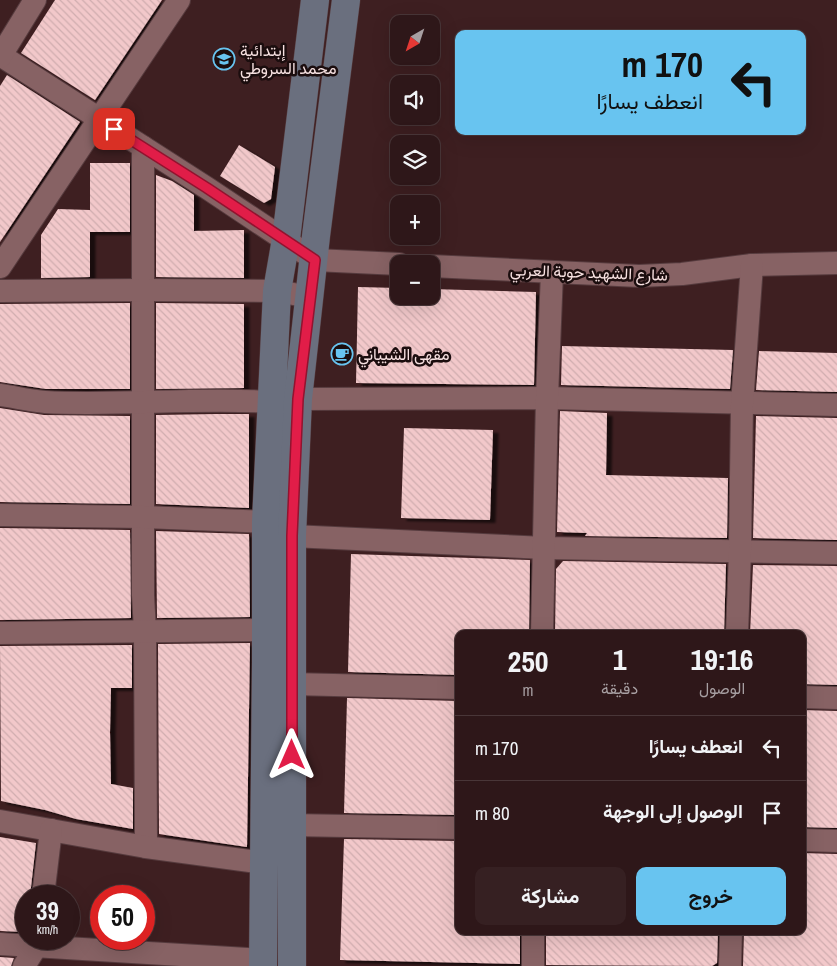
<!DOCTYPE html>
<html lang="ar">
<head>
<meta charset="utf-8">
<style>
  :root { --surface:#2e1719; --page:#362022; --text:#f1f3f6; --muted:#a79fa2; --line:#493638; --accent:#68c4f0 }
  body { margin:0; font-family:"Archivo Narrow",Vazirmatn,sans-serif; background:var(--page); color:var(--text); direction:rtl; height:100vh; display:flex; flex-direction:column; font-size:19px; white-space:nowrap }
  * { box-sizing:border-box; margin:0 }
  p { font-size:16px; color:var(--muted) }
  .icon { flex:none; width:28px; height:28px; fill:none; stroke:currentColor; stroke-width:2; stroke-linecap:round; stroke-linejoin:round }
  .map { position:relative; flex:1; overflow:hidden; direction:ltr }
  .panel { position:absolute; left:455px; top:630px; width:351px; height:305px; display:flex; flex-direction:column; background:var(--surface); border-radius:10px; box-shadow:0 5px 20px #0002,0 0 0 1px var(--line); direction:rtl }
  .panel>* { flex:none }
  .top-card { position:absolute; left:455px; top:30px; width:351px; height:105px; border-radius:10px; box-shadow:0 5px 20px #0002,0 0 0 1px var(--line); direction:rtl; background:#68c4f0; color:#111; overflow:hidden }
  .needle { width:32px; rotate:219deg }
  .buttons { position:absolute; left:390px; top:15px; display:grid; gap:10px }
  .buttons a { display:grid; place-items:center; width:50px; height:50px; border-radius:10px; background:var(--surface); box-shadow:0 5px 20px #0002,0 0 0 1px var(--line); font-size:25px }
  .speed { position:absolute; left:15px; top:885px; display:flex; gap:10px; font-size:25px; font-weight:700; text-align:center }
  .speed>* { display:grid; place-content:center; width:65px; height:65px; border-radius:50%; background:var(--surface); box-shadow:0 5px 20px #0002,0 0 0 1px var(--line); line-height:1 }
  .speed small { font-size:12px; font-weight:400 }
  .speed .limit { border:8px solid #d22; background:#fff; color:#111 }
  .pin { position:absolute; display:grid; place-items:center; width:42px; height:42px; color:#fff; margin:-21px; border-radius:10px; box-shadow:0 2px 8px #0006 }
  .me { position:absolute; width:55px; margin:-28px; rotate:0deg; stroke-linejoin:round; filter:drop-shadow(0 0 4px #0008) }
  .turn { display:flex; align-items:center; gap:18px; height:105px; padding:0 20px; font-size:22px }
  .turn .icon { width:65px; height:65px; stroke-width:2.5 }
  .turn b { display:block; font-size:35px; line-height:42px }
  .eta { display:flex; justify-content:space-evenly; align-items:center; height:85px; text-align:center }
  .eta b { font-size:30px; font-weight:700; line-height:35px }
  .primary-button { display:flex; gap:10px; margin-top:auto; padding:10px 20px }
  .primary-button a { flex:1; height:58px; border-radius:10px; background:var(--accent); color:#111; font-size:20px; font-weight:700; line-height:58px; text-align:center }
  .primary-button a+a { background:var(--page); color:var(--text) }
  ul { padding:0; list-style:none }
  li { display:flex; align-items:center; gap:15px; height:65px; padding:0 20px; border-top:1px solid var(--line) }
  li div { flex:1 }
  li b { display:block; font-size:19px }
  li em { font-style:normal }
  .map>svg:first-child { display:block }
  .building { fill:url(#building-back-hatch); filter:url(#shadow) }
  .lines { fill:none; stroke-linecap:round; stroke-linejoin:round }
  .street-casing { stroke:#563b3e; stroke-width:24 }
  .secondary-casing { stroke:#563b3e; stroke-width:29 }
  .street { stroke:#876264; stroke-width:22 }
  .secondary { stroke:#6a6f7e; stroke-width:28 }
  .route-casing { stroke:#92132f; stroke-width:12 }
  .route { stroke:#e11d48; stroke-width:9 }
  .labels { text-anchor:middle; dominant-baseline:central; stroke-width:5; stroke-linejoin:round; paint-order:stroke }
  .poi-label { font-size:16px; fill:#f6e0e0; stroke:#1b0d0e; text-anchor:start }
  .street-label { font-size:16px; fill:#f6e0e0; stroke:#1b0d0e }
</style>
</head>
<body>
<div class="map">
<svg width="837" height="966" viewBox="0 0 837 966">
  <defs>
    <pattern id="building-back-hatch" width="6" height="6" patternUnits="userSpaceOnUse" patternTransform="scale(1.25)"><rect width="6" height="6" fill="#f2c8ca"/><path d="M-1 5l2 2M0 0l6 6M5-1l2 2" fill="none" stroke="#d0adaf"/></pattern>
    <filter id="shadow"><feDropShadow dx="5.5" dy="3" stdDeviation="1" flood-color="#0009"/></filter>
  </defs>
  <rect width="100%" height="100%" fill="#3e1f21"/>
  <!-- building -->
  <g class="building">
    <polygon points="55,0 162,0 95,100 21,53"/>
    <polygon points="7,75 80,122 0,242 0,86"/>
    <polygon points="239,145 275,167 271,199 264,203 220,176"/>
    <polygon points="90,163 130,163 130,232 90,232 90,277 41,278 41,235 58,209 90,210"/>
    <polygon points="156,175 172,181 194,195 194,231 244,230 244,278 156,277"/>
    <polygon points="358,287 399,288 399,296 431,296 431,289 536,292 534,385 356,383"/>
    <polygon points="130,303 130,389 46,389 0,382 0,304"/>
    <polygon points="156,303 244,304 244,388 156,389"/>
    <polygon points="562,346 733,350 730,389 561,385"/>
    <polygon points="759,351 837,353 837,392 756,390"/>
    <polygon points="0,408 44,415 130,416 130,504 0,502"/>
    <polygon points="560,411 607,413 606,475 728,478 727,538 585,536 587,533 557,532"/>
    <polygon points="216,414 249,414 249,508 156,504 156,415"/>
    <polygon points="756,416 837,418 837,540 753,538"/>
    <polygon points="404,428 493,430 490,520 401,518"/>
    <polygon points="0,528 130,530 131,618 0,620"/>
    <polygon points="156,531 249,534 250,617 157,618"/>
    <polygon points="351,554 530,560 529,634 459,634 459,675 348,672"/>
    <polygon points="563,561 726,564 724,634 555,634 556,569"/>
    <polygon points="753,565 837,566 837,685 802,684 802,634 750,634"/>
    <polygon points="250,643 247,847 159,834 158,644"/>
    <polygon points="132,645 132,688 111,688 110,732 111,784 133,788 133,829 76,819 45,810 1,801 0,646"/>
    <polygon points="347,698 459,701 459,815 344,813"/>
    <polygon points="802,710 837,711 837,828 802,827"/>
    <polygon points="0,837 36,843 30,896 26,896 26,932 0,931"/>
    <polygon points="344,839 459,841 459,931 520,931 520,964 340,960"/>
    <polygon points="802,853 837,854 837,966 743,966 744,931 802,931"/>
    <polygon points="546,931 718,931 717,963 712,966 546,965"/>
    <polygon points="0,957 14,958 11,966 0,966"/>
  </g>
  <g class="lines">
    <!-- street casing -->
    <g class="street-casing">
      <g id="street">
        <polyline points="0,55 207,188 315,260 399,264"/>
        <polyline points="0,57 35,0"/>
        <polyline points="143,147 143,595 145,631 146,847"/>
        <polyline points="431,266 639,276 682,274 752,265 837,263"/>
        <polyline points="0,267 179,0"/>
        <polyline points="0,291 144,290 277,291 310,297"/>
        <path d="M0 395C15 397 30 401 45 402 121 406 197 397 272 402"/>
        <polyline points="298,399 547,398 837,405"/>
        <polyline points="0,515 144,517 266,522"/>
        <polyline points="292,536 545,548 837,553"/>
        <polyline points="0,633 266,630"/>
        <polyline points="542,634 547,398 552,272"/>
        <polyline points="737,634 740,551 742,404 752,265"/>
        <polyline points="292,684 459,688"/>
        <polyline points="802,697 837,698"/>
        <polyline points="0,821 146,847 265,863"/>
        <polyline points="291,825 459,828"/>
        <polyline points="802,840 837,841"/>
        <polyline points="43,896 51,830"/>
        <polyline points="0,944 263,960"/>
        <polyline points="24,966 36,947 37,939"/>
        <polyline points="533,966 533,931"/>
        <polyline points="730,966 731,931"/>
      </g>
    </g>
    <!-- secondary casing -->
    <g class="secondary-casing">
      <g id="secondary">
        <polyline points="263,966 266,662 266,522 277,291 286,239 315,0"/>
        <polyline points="292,966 292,536 298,399 316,236 346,0"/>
      </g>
    </g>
    <!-- street -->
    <use href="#street" class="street"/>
    <!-- secondary -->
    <use href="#secondary" class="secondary"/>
  </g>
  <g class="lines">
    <!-- route casing -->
    <g class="route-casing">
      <polyline id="route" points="114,129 207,188 315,260 298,399 292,536 292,755"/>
    </g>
    <!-- route -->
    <use href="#route" class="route"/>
  </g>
  <!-- icons -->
  <defs>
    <g id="school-ring" transform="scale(1.125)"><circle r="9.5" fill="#1b0d0e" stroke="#68c4f0" stroke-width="1.5"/><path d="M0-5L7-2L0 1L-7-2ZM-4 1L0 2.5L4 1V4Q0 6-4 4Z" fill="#68c4f0"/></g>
    <g id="cafe-ring" transform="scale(1.125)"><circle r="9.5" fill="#1b0d0e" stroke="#68c4f0" stroke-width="1.5"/><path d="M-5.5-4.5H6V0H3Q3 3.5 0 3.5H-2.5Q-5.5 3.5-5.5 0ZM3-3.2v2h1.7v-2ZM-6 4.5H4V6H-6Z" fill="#68c4f0"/></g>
  </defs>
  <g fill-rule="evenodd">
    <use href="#school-ring" x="224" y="59"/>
    <use href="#cafe-ring" x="342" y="354"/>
  </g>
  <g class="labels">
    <!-- poi labels -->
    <g class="poi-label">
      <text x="240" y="50">إبتدائية<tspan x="240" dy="18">محمد السروطي</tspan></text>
      <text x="358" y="354">مقهى الشيباني</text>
    </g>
    <!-- street labels -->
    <g class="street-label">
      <text transform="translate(589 272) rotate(2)">شارع الشهيد حوبة العربي</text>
    </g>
  </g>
</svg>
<div class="buttons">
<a><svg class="needle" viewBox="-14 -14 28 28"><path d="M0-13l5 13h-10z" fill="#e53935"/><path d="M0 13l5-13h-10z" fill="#a79fa2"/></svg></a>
<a><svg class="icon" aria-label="sound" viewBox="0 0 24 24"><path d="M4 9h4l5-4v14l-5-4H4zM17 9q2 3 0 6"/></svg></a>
<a><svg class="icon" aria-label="layers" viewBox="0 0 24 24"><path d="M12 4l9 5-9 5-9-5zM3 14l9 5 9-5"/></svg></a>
<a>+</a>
<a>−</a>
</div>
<div class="speed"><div>39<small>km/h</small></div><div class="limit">50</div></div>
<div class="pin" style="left:114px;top:129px;background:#d93025"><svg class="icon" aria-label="arrive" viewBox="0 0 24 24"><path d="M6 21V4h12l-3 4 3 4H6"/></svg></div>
<svg class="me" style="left:292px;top:755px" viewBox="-20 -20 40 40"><path d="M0-17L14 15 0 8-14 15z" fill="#e11d48" stroke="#fff" stroke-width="4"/></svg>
<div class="top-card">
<div class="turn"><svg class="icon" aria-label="left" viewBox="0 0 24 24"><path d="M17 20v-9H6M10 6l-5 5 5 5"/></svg><div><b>170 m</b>انعطف يسارًا</div></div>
</div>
<section class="panel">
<div class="eta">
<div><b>19:16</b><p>الوصول</p></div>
<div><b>1</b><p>دقيقة</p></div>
<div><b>250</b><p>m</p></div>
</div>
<ul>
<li><svg class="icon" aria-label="left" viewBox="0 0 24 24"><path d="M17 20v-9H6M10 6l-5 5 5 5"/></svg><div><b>انعطف يسارًا</b></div><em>170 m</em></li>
<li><svg class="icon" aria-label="arrive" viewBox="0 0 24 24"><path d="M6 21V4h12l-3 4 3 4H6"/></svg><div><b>الوصول إلى الوجهة</b></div><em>80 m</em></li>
</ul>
<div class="primary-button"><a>خروج</a><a>مشاركة</a></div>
</section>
</div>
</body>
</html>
